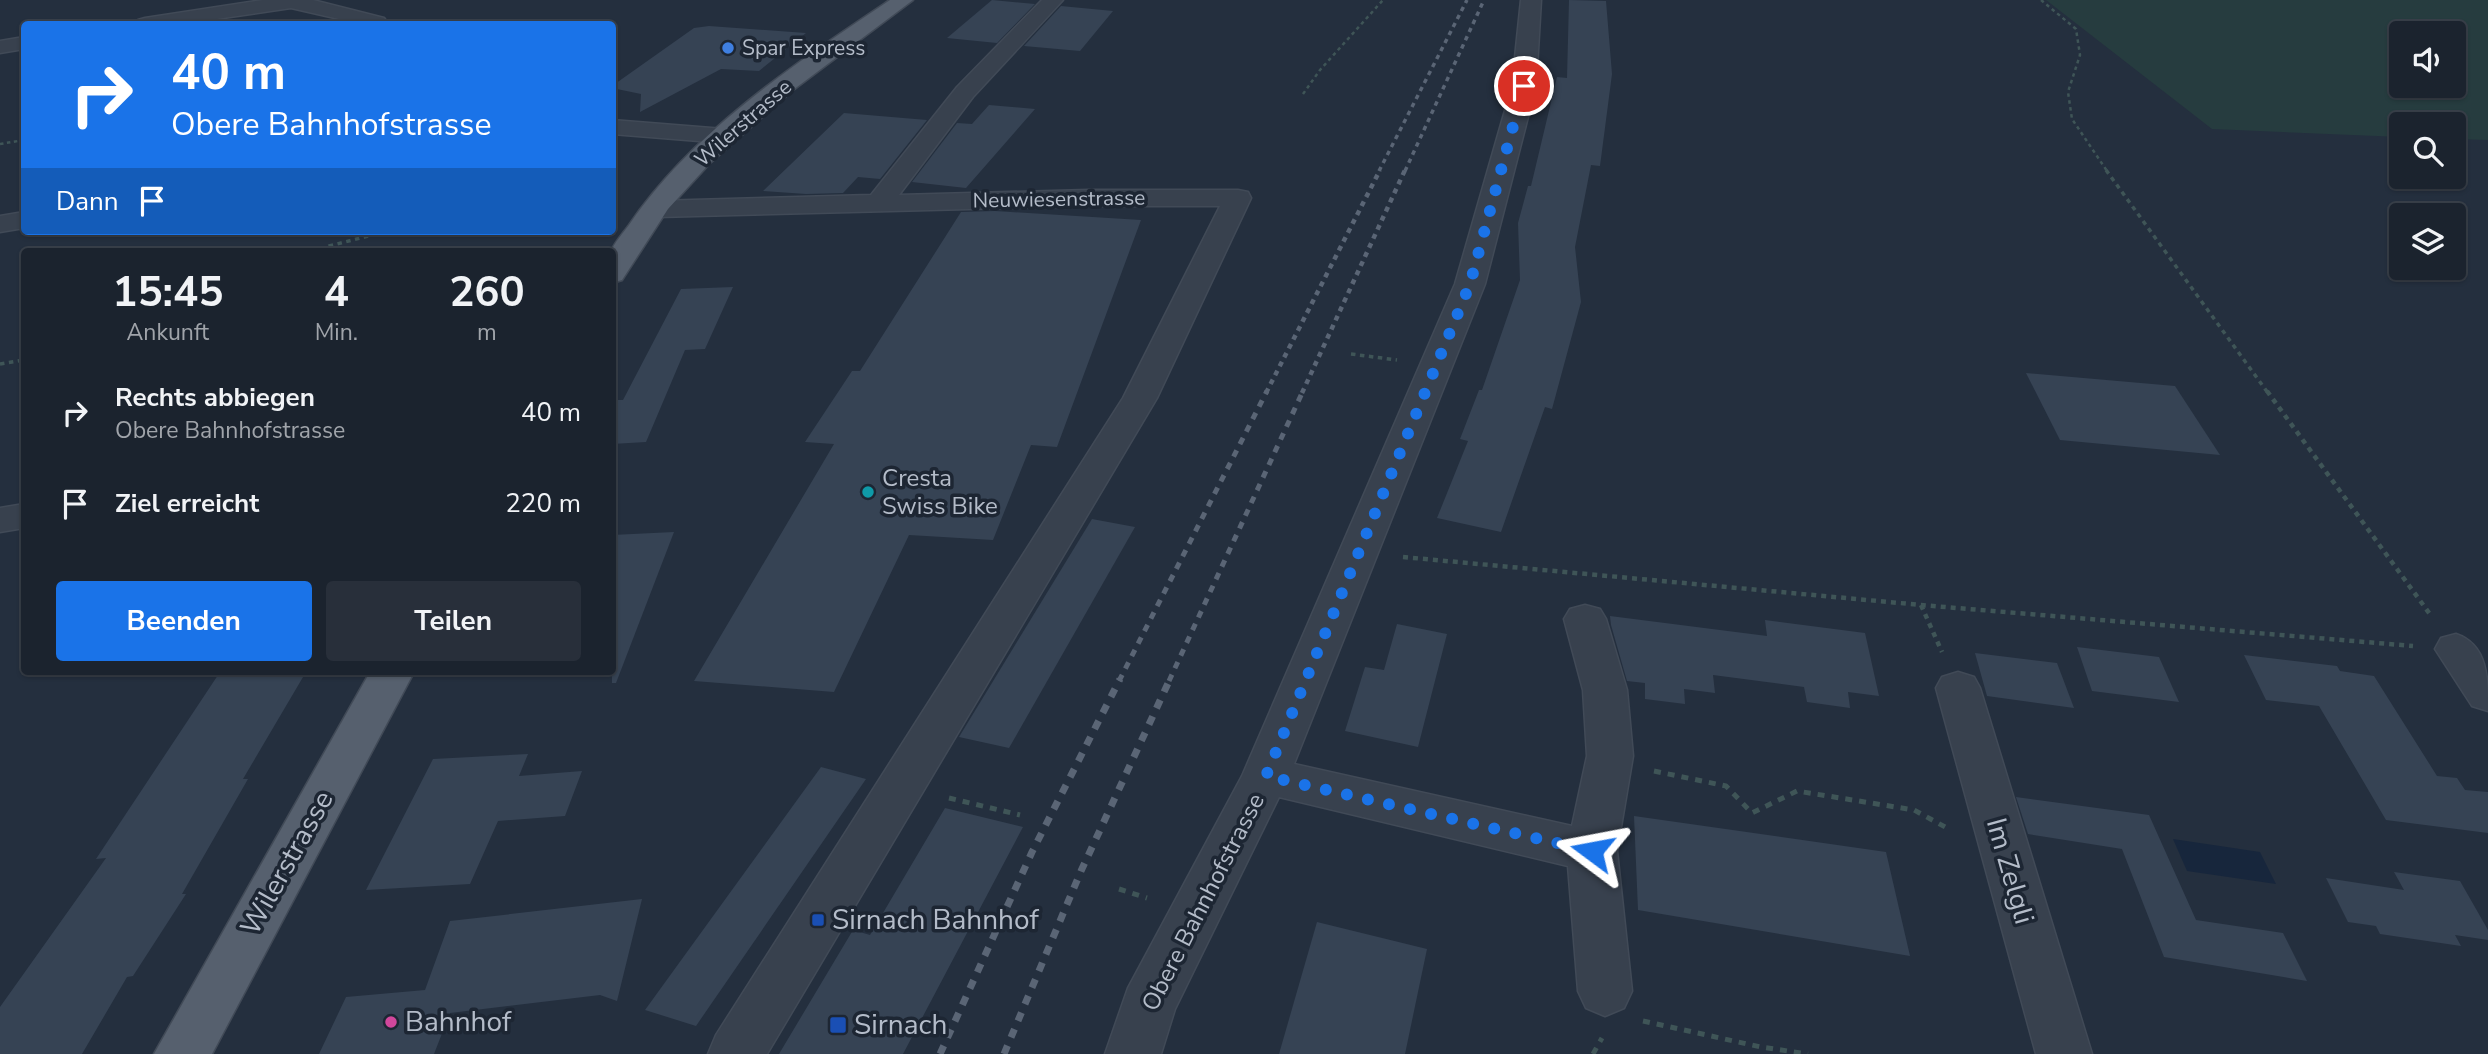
<!DOCTYPE html>
<html lang="de">
<head>
<meta charset="utf-8">
<style>
  :root { --surface:#1b232e; --page:#282f3a; --text:#f1f3f6; --muted:#a0a4aa; --line:#39404a; --accent:#1a73e8 }
  body { margin:0; font-family:"Nunito Sans",sans-serif; background:var(--page); color:var(--text); height:100vh; display:flex; flex-direction:column; font-size:26px; white-space:nowrap }
  * { box-sizing:border-box; margin:0 }
  p { font-size:23px; color:var(--muted) }
  .icon { flex:none; width:38px; height:38px; fill:none; stroke:currentColor; stroke-width:2; stroke-linecap:round; stroke-linejoin:round }
  .map { position:relative; flex:1; overflow:hidden }
  .panel { position:absolute; left:21px; top:248px; width:595px; height:427px; display:flex; flex-direction:column; background:var(--surface); border-radius:7px; box-shadow:0 2px 5px #0004,0 0 0 2px var(--line) }
  .panel>* { flex:none }
  .top-card { position:absolute; left:21px; top:21px; width:595px; height:214px; border-radius:7px; box-shadow:0 2px 5px #0004,0 0 0 2px var(--line); background:#1a73e8; color:#fff; overflow:hidden }
  .fabs { position:absolute; left:2389px; top:21px; display:grid; gap:14px }
  .fabs a { display:grid; place-items:center; width:77px; height:77px; border-radius:7px; background:var(--surface); box-shadow:0 2px 5px #0004,0 0 0 2px var(--line); font-size:35px }
  .pin { position:absolute; display:grid; place-items:center; width:60px; height:60px; color:#fff; margin:-30px; border:4px solid #fff; border-radius:50%; box-shadow:0 2px 7px #0007 }
  .me { position:absolute; width:77px; margin:-38px; rotate:283deg; stroke-linejoin:round; filter:drop-shadow(0 0 5px #0008) }
  .turn { display:flex; align-items:center; gap:24px; height:147px; padding:0 35px; font-size:32px }
  .turn .icon { width:91px; height:91px; stroke-width:2.5 }
  .turn b { display:block; font-size:49px; line-height:60px }
  .then { display:flex; align-items:center; height:66px; padding:0 35px; background:#0003; gap:14px; font-size:26px }
  .eta { display:flex; justify-content:space-evenly; align-items:center; height:119px; text-align:center }
  .eta b { font-size:42px; font-weight:700; line-height:49px }
  .primary-button { display:flex; gap:14px; margin-top:auto; padding:14px 35px }
  .primary-button a { flex:1; height:80px; border-radius:7px; background:var(--accent); color:#fff; font-size:28px; font-weight:700; line-height:80px; text-align:center }
  .primary-button a+a { background:var(--page); color:var(--text) }
  ul { padding:0; list-style:none }
  li { display:flex; align-items:center; gap:21px; height:91px; padding:0 35px }
  li div { flex:1 }
  li b { display:block; font-size:26px }
  li em { font-style:normal }
  .map>svg:first-child { display:block }
  .green { fill:#263c3f; fill-rule:evenodd }
  .water { fill:#17263c }
  .building { fill:#364354 }
  .lines { fill:none; stroke-linecap:round; stroke-linejoin:round }
  .minor-casing { stroke:#414a57; stroke-width:3 }
  .major-casing { stroke:#414a57; stroke-width:3 }
  .path-far3 { stroke:#3f5557; stroke-width:2.5; stroke-dasharray:3.5 3.5; stroke-linecap:butt }
  .path-far2 { stroke:#3f5557; stroke-width:3.5; stroke-dasharray:4.5 4.5; stroke-linecap:butt }
  .path-far1 { stroke:#3f5557; stroke-width:4.5; stroke-dasharray:5 5; stroke-linecap:butt }
  .path { stroke:#3f5557; stroke-width:5; stroke-dasharray:7 7; stroke-linecap:butt }
  .minor { fill:#38414e; fill-rule:evenodd }
  .major { fill:#56606e; fill-rule:evenodd }
  .rail-far3 { stroke:#5a6575; stroke-width:3.5; stroke-dasharray:4.5 4.5; stroke-linecap:butt }
  .rail-far2 { stroke:#5a6575; stroke-width:4.5; stroke-dasharray:5 5; stroke-linecap:butt }
  .rail-far1 { stroke:#5a6575; stroke-width:5; stroke-dasharray:7 7; stroke-linecap:butt }
  .rail { stroke:#5a6575; stroke-width:7; stroke-dasharray:9 9; stroke-linecap:butt }
  .route { stroke:#1a73e8; stroke-width:12; stroke-dasharray:0 21.6 }
  .shop-dot { fill:#3f7fe0; stroke:#1d2633; stroke-width:2.5 }
  .culture-dot { fill:#0f9aa8; stroke:#1d2633; stroke-width:2.5 }
  .transit-dot { fill:#1a4fb4; stroke:#1d2633; stroke-width:2.5 }
  .hotel-dot { fill:#d1479c; stroke:#1d2633; stroke-width:2.5 }
  .labels { text-anchor:middle; dominant-baseline:central; stroke-width:7; stroke-linejoin:round; paint-order:stroke }
  .far-poi-label { font-size:21px; fill:#b4bcc9; stroke:#1d2633; text-anchor:start }
  .far-street-label { font-size:21px; fill:#b4bcc9; stroke:#1d2633 }
  .poi-label { font-size:24px; fill:#b4bcc9; stroke:#1d2633; text-anchor:start }
  .street-label { font-size:24px; fill:#b4bcc9; stroke:#1d2633 }
  .near-street-label { font-size:28px; fill:#b4bcc9; stroke:#1d2633 }
  .near-poi-label { font-size:28px; fill:#b4bcc9; stroke:#1d2633; text-anchor:start }
</style>
</head>
<body>
<div class="map">
<svg width="2488" height="1054" viewBox="0 0 2488 1054">
  <rect width="100%" height="100%" fill="#242f3e"/>
  <!-- green -->
  <path class="green" d="M2046 0H2488V140L2454 139V124H2401V137L2212 129ZM2401 33H2454V86H2401Z"/>
  <!-- water -->
  <polygon class="water" points="2173,839 2260,852 2276,884 2187,871"/>
  <!-- building -->
  <g class="building">
    <polygon points="992,0 1035,4 997,43 947,38"/>
    <polygon points="1569,0 1606,1 1612,74 1600,166 1591,165 1575,247 1581,302 1552,409 1545,407 1501,532 1437,518 1468,441 1460,439 1479,390 1482,390 1520,280 1518,223 1528,186 1531,186 1557,77 1567,78"/>
    <polygon points="1061,6 1113,11 1080,51 1024,46"/>
    <polygon points="709,26 806,33 759,71 721,69 640,112 641,94 612,88 612,86 694,28"/>
    <polygon points="989,105 1035,109 966,188 912,182 957,123 972,124"/>
    <polygon points="844,113 927,120 880,179 858,177 843,193 806,194 763,191"/>
    <polygon points="995,211 1141,220 1057,447 1031,445 993,540 909,535 834,692 694,681 834,444 805,442 852,371 860,371 961,212"/>
    <polygon points="733,287 705,349 685,350 646,442 612,444 612,400 623,400 681,289"/>
    <polygon points="2026,373 2175,386 2220,455 2060,440"/>
    <polygon points="1092,519 1135,527 1009,748 959,737"/>
    <polygon points="674,532 616,683 612,683 612,535"/>
    <polygon points="1610,616 1767,636 1765,620 1865,633 1879,696 1848,692 1850,708 1807,702 1804,687 1713,675 1715,693 1684,689 1685,704 1645,699 1645,683 1627,681 1611,625"/>
    <polygon points="1397,624 1447,634 1418,747 1345,731 1365,667 1384,670"/>
    <polygon points="2077,647 2159,657 2179,702 2092,691"/>
    <polygon points="1975,653 2057,663 2074,708 1987,696"/>
    <polygon points="2244,655 2337,666 2340,671 2374,676 2437,776 2457,778 2465,790 2488,792 2488,833 2386,820 2319,706 2266,700"/>
    <polygon points="220,672 306,672 243,779 248,779 182,894 186,894 133,976 127,977 82,1054 0,1054 0,1007 106,858 96,859"/>
    <polygon points="528,754 519,776 582,771 565,816 498,821 470,884 366,890 433,759"/>
    <polygon points="821,767 866,779 696,1026 645,1010"/>
    <polygon points="2016,797 2149,815 2196,920 2283,933 2307,981 2164,957 2122,849 2028,834"/>
    <polygon points="945,808 1023,827 903,1054 779,1054 853,930 870,935"/>
    <polygon points="1634,816 1886,852 1910,956 1638,910"/>
    <polygon points="2394,872 2460,881 2488,930 2488,940 2455,935 2461,946 2380,934 2376,926 2348,922 2326,878 2404,890"/>
    <polygon points="642,899 617,1001 600,995 450,1013 434,1054 319,1054 346,997 425,990 450,921"/>
    <polygon points="1317,922 1427,949 1405,1054 1279,1054"/>
  </g>
  <g class="lines">
    <!-- minor casing -->
    <g class="minor-casing">
      <g id="minor">
        <polygon points="263,0 313,0 384,18 387,22 386,24 361,24 291,8 182,24 135,24 138,20 145,18"/>
        <polygon points="1042,0 1063,0 973,97 899,195 1089,190 1238,190 1248,192 1251,198 1157,398 767,1054 708,1054 716,1035 1123,398 1220,206 1089,206 657,217 647,215 643,209 647,203 657,201 871,195 957,87"/>
        <polygon points="1521,0 1541,0 1536,86 1485,284 1294,764 1572,826 1587,756 1583,690 1564,619 1570,609 1585,605 1600,609 1606,619 1627,690 1633,756 1617,851 1632,991 1624,1008 1605,1016 1586,1008 1578,991 1568,866 1279,797 1175,1009 1161,1054 1105,1054 1128,988 1242,776 1455,284 1512,86"/>
        <polygon points="24,37 24,49 0,53 0,41"/>
        <polygon points="612,120 724,129 733,131 736,136 733,141 724,143 612,134"/>
        <polygon points="24,212 24,228 0,232 0,216"/>
        <polygon points="24,504 24,528 0,532 0,508"/>
        <path d="M2456 634C2488 645 2488 678 2488 711L2472 706 2435 649 2441 638Z"/>
        <polygon points="1958,672 1974,677 1980,688 2092,1054 2036,1054 1936,688 1942,677"/>
      </g>
    </g>
    <!-- major casing -->
    <g class="major-casing">
      <g id="major">
        <path d="M890 0H913L793 90 711 162 668 209 622 280 612 283C612 274 610 259 611 252 613 244 624 232 629 225 693 131 796 63 890 0Z"/>
        <polygon points="370,672 414,672 212,1054 154,1054"/>
      </g>
    </g>
    <!-- path-far3 -->
    <g class="path-far3">
      <polyline points="2041,0 2076,29 2080,55 2068,92 2072,119 2107,171"/>
      <polyline points="1303,94 1320,70 1383,0"/>
      <polyline points="0,144 24,140"/>
    </g>
    <!-- path-far2 -->
    <g class="path-far2">
      <polyline points="2106,170 2268,393"/>
      <polyline points="322,252 329,246 388,231"/>
      <polyline points="1351,354 1397,360"/>
      <polyline points="0,364 24,360"/>
    </g>
    <!-- path-far1 -->
    <g class="path-far1">
      <polyline points="2267,391 2432,617"/>
      <polyline points="1403,557 1921,605 2413,646"/>
      <polyline points="1921,605 1942,652"/>
    </g>
    <!-- path -->
    <g class="path">
      <polyline points="1654,771 1726,786 1752,813 1797,791 1914,810 1947,828"/>
      <polyline points="949,798 1020,815"/>
      <polyline points="1119,889 1147,898"/>
      <polyline points="1643,1021 1761,1047 1808,1054"/>
      <polyline points="1593,1054 1602,1038"/>
    </g>
    <!-- minor -->
    <use href="#minor" class="minor"/>
    <!-- major -->
    <use href="#major" class="major"/>
    <!-- rail-far3 -->
    <g class="rail-far3">
      <polyline points="1379,171 1467,0"/>
      <polyline points="1405,171 1484,0"/>
    </g>
    <!-- rail-far2 -->
    <g class="rail-far2">
      <polyline points="1266,393 1380,170"/>
      <polyline points="1302,393 1405,170"/>
    </g>
    <!-- rail-far1 -->
    <g class="rail-far1">
      <polyline points="1119,681 1267,391"/>
      <polyline points="1169,681 1303,391"/>
    </g>
    <!-- rail -->
    <g class="rail">
      <polyline points="940,1054 1032,852 1120,679"/>
      <polyline points="1004,1054 1081,871 1170,679"/>
    </g>
  </g>
  <g class="lines">
    <!-- route -->
    <polyline class="route" points="1524,86 1470,284 1266,776 1592,851"/>
  </g>
  <!-- markers -->
  <circle class="shop-dot" cx="728" cy="48" r="7"/>
  <circle class="culture-dot" cx="868" cy="492" r="7"/>
  <g class="transit-dot">
    <rect x="811" y="913" width="14" height="14" rx="3.5"/>
    <rect x="829" y="1016" width="18" height="18" rx="3.5"/>
  </g>
  <circle class="hotel-dot" cx="391" cy="1022" r="7"/>
  <g class="labels">
    <!-- far-poi labels -->
    <g class="far-poi-label">
      <text x="742" y="48">Spar Express</text>
    </g>
    <!-- far-street labels -->
    <g class="far-street-label">
      <text transform="translate(743 123) rotate(-41)">Wilerstrasse</text>
      <text transform="translate(1059 199) rotate(-1)">Neuwiesenstrasse</text>
    </g>
    <!-- poi labels -->
    <g class="poi-label">
      <text x="882" y="478">Cresta<tspan x="882" dy="28">Swiss Bike</tspan></text>
    </g>
    <!-- street labels -->
    <g class="street-label">
      <text transform="translate(1203 902) rotate(-63)">Obere Bahnhofstrasse</text>
    </g>
    <!-- near-street labels -->
    <g class="near-street-label">
      <text transform="translate(287 863) rotate(-61)">Wilerstrasse</text>
      <text transform="translate(2010 871) rotate(74)">Im Zelgli</text>
    </g>
    <!-- near-poi labels -->
    <g class="near-poi-label">
      <text x="832" y="920">Sirnach Bahnhof</text>
      <text x="405" y="1022">Bahnhof</text>
      <text x="854" y="1025">Sirnach</text>
    </g>
  </g>
</svg>
<div class="fabs">
<a><svg class="icon" aria-label="sound" viewBox="0 0 24 24"><path d="M4 9h4l5-4v14l-5-4H4zM17 9q2 3 0 6"/></svg></a>
<a><svg class="icon" aria-label="search" viewBox="0 0 24 24"><circle cx="10" cy="10" r="6"/><path d="M15 15l6 6"/></svg></a>
<a><svg class="icon" aria-label="layers" viewBox="0 0 24 24"><path d="M12 4l9 5-9 5-9-5zM3 14l9 5 9-5"/></svg></a>
</div>
<div class="pin" style="left:1524px;top:86px;background:#d93025"><svg class="icon" aria-label="arrive" viewBox="0 0 24 24"><path d="M6 21V4h12l-3 4 3 4H6"/></svg></div>
<svg class="me" style="left:1592px;top:851px" viewBox="-20 -20 40 40"><path d="M0-17L14 15 0 8-14 15z" fill="#1a73e8" stroke="#fff" stroke-width="4"/></svg>
<div class="top-card">
<div class="turn"><svg class="icon" aria-label="right" viewBox="0 0 24 24"><path d="M7 20v-9h11M14 6l5 5-5 5"/></svg><div><b>40 m</b>Obere Bahnhofstrasse</div></div>
<div class="then">Dann<svg class="icon" aria-label="arrive" viewBox="0 0 24 24"><path d="M6 21V4h12l-3 4 3 4H6"/></svg></div>
</div>
<section class="panel">
<div class="eta">
<div><b>15:45</b><p>Ankunft</p></div>
<div><b>4</b><p>Min.</p></div>
<div><b>260</b><p>m</p></div>
</div>
<ul>
<li><svg class="icon" aria-label="right" viewBox="0 0 24 24"><path d="M7 20v-9h11M14 6l5 5-5 5"/></svg><div><b>Rechts abbiegen</b><p>Obere Bahnhofstrasse</p></div><em>40 m</em></li>
<li><svg class="icon" aria-label="arrive" viewBox="0 0 24 24"><path d="M6 21V4h12l-3 4 3 4H6"/></svg><div><b>Ziel erreicht</b></div><em>220 m</em></li>
</ul>
<div class="primary-button"><a>Beenden</a><a>Teilen</a></div>
</section>
</div>
</body>
</html>
